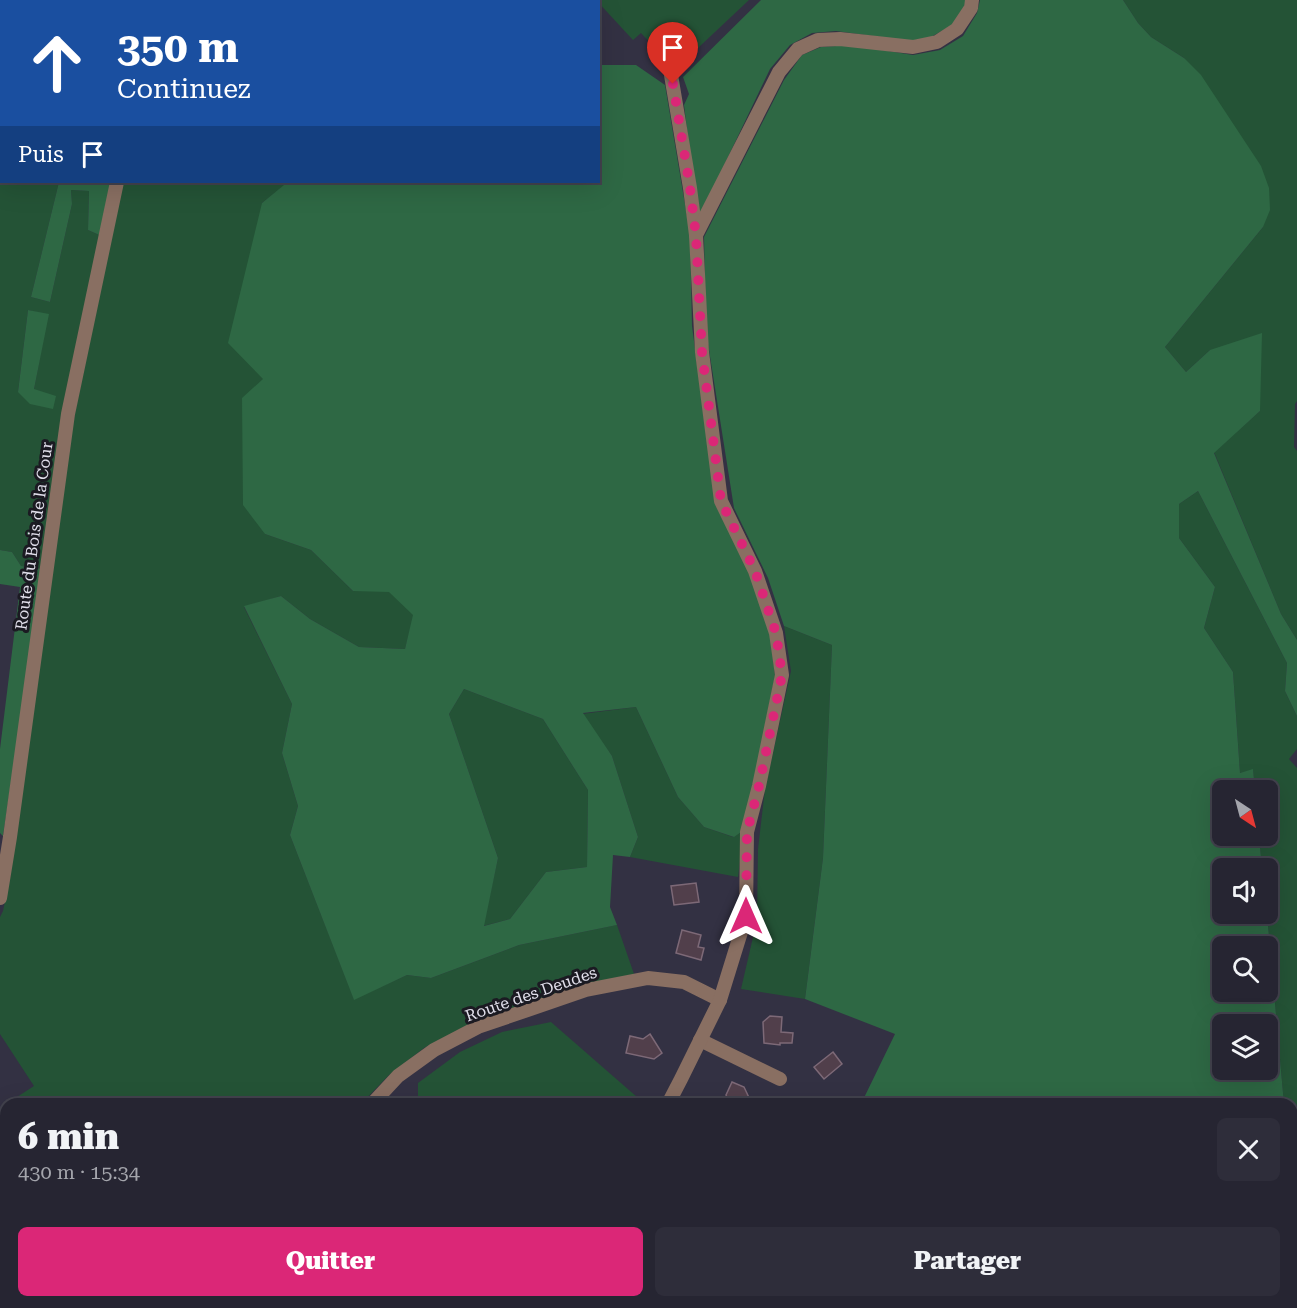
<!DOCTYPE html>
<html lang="fr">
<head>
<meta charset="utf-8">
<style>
  :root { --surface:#262532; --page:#2e2d3a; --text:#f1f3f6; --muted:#a4a5ac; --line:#42424d; --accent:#db2777 }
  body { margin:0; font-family:"Roboto Serif",serif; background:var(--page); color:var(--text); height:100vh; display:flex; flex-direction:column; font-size:22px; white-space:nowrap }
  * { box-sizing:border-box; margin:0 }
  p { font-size:20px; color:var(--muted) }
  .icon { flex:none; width:33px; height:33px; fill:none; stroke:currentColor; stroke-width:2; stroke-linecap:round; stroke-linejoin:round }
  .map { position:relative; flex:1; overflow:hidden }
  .drawer { position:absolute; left:0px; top:1098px; width:1298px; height:210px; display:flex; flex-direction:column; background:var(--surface); border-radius:18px 18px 0 0; box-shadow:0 6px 24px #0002,0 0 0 2px var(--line) }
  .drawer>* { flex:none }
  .guide { position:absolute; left:0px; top:0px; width:600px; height:183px; box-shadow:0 6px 24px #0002,0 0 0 2px var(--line); background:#1a4fa0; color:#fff; overflow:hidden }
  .needle { width:39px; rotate:144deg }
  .tools { position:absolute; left:1212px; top:780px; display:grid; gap:12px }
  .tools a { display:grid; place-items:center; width:66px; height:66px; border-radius:9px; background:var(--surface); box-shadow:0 6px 24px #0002,0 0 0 2px var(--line); font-size:30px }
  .pin { position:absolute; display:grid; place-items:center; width:51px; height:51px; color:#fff; margin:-62px -26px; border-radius:50% 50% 50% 0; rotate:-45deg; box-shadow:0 0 6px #0007 }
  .pin .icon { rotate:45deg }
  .me { position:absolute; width:66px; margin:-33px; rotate:0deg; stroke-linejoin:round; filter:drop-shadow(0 0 4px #0008) }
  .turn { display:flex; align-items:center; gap:21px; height:126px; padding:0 18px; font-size:27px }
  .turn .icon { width:78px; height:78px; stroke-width:2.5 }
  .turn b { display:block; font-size:42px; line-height:51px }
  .then { display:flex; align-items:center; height:57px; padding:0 18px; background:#0003; gap:12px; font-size:22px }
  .round { display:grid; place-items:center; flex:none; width:63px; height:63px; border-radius:9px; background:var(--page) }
  .overview { display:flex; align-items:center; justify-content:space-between; height:102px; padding:0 18px }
  h1 { font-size:36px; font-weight:800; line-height:45px }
  .action { display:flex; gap:12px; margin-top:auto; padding:12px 18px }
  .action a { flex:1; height:69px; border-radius:9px; background:var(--accent); color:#fff; font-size:24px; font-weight:800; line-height:69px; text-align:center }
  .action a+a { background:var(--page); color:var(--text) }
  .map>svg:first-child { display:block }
  .green { fill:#245336; fill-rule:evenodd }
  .forest { fill:#2e6844; fill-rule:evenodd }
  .building { fill:#513f4b; stroke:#7d6977; stroke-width:1.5 }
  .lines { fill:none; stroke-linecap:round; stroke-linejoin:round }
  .minor { stroke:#896f62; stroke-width:14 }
  .route { stroke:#db2777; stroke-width:10; stroke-dasharray:0 18 }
  .labels { text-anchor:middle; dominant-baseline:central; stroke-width:6; stroke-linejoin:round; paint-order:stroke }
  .street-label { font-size:16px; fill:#e1dfeb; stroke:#1b1a22 }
</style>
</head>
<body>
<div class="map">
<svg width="1297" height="1308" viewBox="0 0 1297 1308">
  <rect width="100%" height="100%" fill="#333143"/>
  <!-- green -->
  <g class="green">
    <polygon points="596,0 749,0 681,64 675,58 669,63 641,33 633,40"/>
    <polygon points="1123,0 1297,0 1297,401 1295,404 1294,447 1297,451 1297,640 1281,614 1214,452 1260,411 1210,350 1186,372 1165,347 1263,227 1184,58 1151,37 1138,23"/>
    <path d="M1 81 2 182H59L31 297 50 302 72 204 71 190 89 191 88 230 104 237 43 569 21 566 12 552 0 550V84ZM28 310 48 315 34 389 18 392Z"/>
    <polygon points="123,182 285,182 285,185 262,203 265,534 311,550 353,591 389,591 414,615 405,649 359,647 310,619 281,596 244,607 292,704 282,753 298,806 290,835 354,999 407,975 431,978 519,945 617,925 634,974 577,986 470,1024 424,1048 389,1075 361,1104 6,1104 6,1243 0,1243 0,1108 34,1086 0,1034 0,917 3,911 10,878 67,457 76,408"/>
    <polygon points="1198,491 1287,663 1285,691 1297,716 1297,749 1289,759 1297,768 1297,1304 1294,1305 1291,1302 1292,1104 1284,1104 1267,914 1268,868 1262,868 1259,836 1268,836 1268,790 1255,790 1253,770 1240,773 1233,672 1204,628 1215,587 1179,538 1179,504"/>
    <polygon points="784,626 832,645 823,858 805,999 741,989 757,920 758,849 765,789 791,671"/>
    <polygon points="464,689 543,719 588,790 587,867 546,872 510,919 483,926 498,858 449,714"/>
    <polygon points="636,707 678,797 704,827 733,837 744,830 738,877 630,857 638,837 612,756 582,714"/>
    <polygon points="551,1022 645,1104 418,1104 418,1083 460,1052 502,1032"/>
    <polygon points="186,1302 514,1302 491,1308 187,1308"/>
    <polygon points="614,1302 773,1302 782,1308 616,1308"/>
    <polygon points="1026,1302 1143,1302 1140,1308 1024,1308"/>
    <polygon points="1185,1302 1258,1302 1258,1308 1183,1308"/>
  </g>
  <!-- forest -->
  <g class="forest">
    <polygon points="761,0 966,0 965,5 954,24 931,37 910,41 836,31 812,33 790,45 770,69 698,220 684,105 689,94 683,77"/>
    <path d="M980 0H1123L1138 23 1151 37 1184 58 1201 75 1261 166 1269 188 1270 210 1263 227 1165 347 1186 372 1210 350 1262 333 1260 411 1214 453 1281 614 1297 640V716L1285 691 1287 663 1198 491 1179 504V538L1215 587 1204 628 1233 672 1240 773 1253 769 1255 790H1222V836H1259L1262 868H1222V914H1267L1284 1104H861L895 1034 805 999 823 858 832 645 784 626 768 578 734 508 706 331 704 237 784 80 802 55 821 47 851 45 913 55 940 50 963 36 977 13ZM1222 946H1268V992H1222ZM1222 1024H1268V1070H1222Z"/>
    <path d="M599 65H636L665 85 690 234 692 326 707 440 751 576 771 634 775 676 744 830 734 837 704 827 678 797 636 707 583 713 612 756 638 837 630 857 613 855 610 907 617 925 519 945 431 978 407 975 354 1000 290 835 298 806 282 753 292 704 244 606 281 596 310 619 359 647 405 649 413 615 389 592 353 591 311 550 265 534 243 505 242 398 263 379 228 343 262 203 284 185 285 182H598ZM464 689 543 719 588 790 587 867 546 872 510 919 484 926 498 858 449 714Z"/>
    <polygon points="59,182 114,182 104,237 88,230 89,191 71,190 72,204 50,302 31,297"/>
    <polygon points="28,310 49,314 34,389 56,396 53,409 30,404 18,392"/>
    <polygon points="0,550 12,552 21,566 43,569 3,836 0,833 0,749 20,587 0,584"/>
    <polygon points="773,1302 1026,1302 1024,1308 782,1308"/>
  </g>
  <!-- building -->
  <g class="building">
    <polygon points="696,883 699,902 674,905 671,886"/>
    <polygon points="682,930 701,935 698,947 704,948 701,960 676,953"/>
    <polygon points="770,1016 782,1017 781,1032 793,1033 792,1043 780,1043 780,1045 764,1043 763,1022"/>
    <polygon points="650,1034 662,1053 654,1059 626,1053 630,1036 643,1039"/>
    <polygon points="833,1052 842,1064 824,1079 814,1067"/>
    <polygon points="732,1082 744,1087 752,1104 730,1104 726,1095"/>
  </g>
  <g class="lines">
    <!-- minor -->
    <g class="minor">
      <polyline points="142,0 142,2"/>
      <polyline points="669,63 690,188 696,235"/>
      <polyline points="0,898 10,837 68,414 117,182"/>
      <polyline points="700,1040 780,1079"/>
      <polyline points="372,1104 398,1076 434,1050 478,1027 586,990 648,978 684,982 720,1000"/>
      <polyline points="668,1104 681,1079 720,1000 746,916 747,832 759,786 782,675 776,633 755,571 721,501 702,352 696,235 779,72 798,49 818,40 840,39 913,47 937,42 957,29 971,8 972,0"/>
      <polyline points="133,1302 134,1308"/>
      <polyline points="291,1302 292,1304 304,1302"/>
      <polyline points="367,1302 369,1308"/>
      <polyline points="605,1302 606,1308"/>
      <polyline points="0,1307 66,1302"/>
    </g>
  </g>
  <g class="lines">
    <!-- route -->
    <polyline class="route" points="673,84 690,188 696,236 702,352 721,501 755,571 776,633 782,675 759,786 747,832 746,916"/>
  </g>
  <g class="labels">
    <!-- street labels -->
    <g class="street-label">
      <text transform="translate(34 536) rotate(-82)">Route du Bois de la Cour</text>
      <text transform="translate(531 994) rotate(-19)">Route des Deudes</text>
    </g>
  </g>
</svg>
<div class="tools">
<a><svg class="needle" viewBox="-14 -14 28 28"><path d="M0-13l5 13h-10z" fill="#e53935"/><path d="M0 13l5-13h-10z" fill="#a4a5ac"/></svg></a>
<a><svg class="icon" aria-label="sound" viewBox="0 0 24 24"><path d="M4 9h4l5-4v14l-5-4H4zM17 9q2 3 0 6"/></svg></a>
<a><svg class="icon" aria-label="search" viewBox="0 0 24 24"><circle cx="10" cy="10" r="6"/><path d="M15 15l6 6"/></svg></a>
<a><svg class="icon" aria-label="layers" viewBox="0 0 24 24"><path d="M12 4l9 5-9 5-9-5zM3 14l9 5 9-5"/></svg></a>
</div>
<div class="pin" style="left:673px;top:84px;background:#d93025"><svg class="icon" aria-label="arrive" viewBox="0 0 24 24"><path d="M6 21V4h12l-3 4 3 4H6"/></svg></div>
<svg class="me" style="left:746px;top:916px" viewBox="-20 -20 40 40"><path d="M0-17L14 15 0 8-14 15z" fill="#db2777" stroke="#fff" stroke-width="4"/></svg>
<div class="guide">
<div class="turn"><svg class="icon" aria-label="ahead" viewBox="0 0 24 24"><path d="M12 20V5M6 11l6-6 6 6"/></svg><div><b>350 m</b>Continuez</div></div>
<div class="then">Puis<svg class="icon" aria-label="arrive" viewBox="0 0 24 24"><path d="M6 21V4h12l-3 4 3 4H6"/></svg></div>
</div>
<section class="drawer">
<div class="overview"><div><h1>6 min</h1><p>430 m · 15:34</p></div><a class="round"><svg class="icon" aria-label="close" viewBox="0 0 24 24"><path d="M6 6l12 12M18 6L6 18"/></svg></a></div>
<div class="action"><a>Quitter</a><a>Partager</a></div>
</section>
</div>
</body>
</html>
